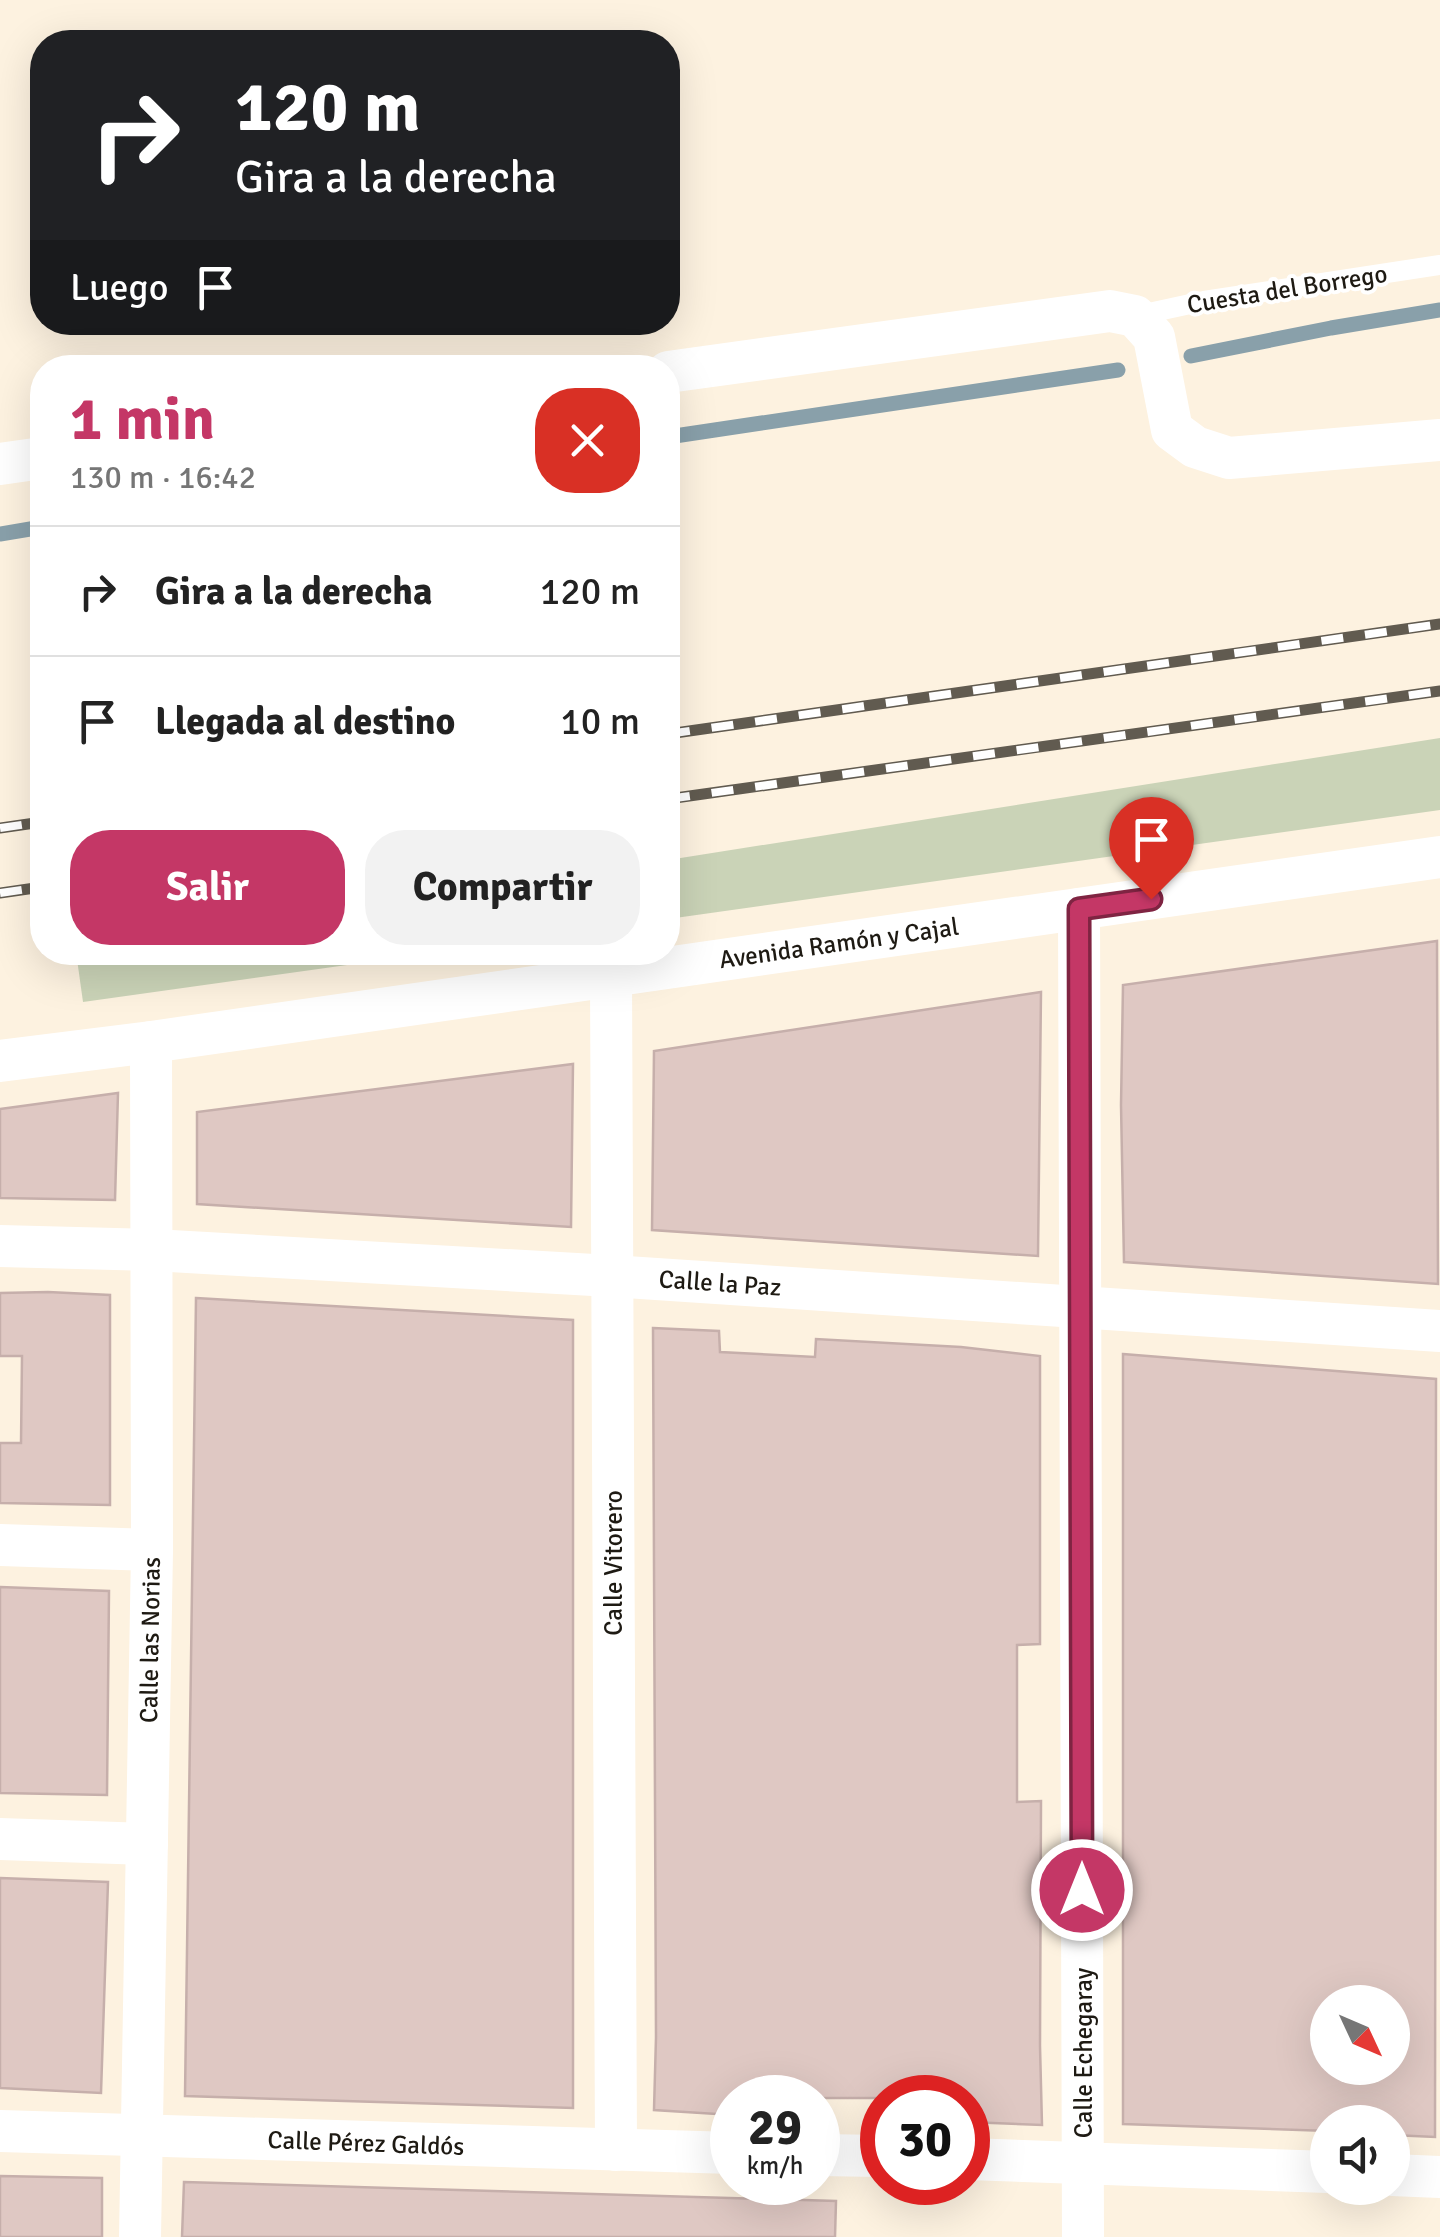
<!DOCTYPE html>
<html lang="es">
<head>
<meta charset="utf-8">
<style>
  :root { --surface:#fff; --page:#f2f2f2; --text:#222; --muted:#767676; --line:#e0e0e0; --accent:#c43766 }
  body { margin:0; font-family:Signika,sans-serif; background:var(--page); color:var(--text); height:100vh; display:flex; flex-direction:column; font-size:38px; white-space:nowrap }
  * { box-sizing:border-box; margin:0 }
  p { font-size:32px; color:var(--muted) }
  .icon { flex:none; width:55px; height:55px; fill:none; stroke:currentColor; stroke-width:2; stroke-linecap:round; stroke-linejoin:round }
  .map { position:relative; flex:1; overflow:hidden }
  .sheet { position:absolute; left:30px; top:355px; width:650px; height:610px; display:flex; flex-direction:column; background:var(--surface); border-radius:40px; box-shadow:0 10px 40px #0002 }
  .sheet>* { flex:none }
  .top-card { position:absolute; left:30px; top:30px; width:650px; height:305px; border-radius:40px; box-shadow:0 10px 40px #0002; background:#202124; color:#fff; overflow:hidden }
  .needle { width:65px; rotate:134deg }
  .buttons { position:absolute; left:1310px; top:1985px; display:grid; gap:20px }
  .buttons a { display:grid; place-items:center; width:100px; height:100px; border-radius:50%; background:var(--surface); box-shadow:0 10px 40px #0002; font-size:50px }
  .speed { position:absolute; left:710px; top:2075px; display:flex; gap:20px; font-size:50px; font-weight:700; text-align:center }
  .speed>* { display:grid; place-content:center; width:130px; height:130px; border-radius:50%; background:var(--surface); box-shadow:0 10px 40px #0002; line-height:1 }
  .speed small { font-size:25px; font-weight:400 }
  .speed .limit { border:15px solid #d22; background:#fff; color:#111 }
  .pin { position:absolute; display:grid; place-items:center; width:85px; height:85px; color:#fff; margin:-102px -42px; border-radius:50% 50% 50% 0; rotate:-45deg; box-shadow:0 0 10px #0007 }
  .pin .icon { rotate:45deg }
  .me { position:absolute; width:110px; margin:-55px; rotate:0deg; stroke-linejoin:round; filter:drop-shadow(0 0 8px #0008) }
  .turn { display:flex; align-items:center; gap:35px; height:210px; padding:0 40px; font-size:45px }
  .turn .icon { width:130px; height:130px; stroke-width:2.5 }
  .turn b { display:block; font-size:70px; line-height:85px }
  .then { display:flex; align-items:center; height:95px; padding:0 40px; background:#0003; gap:20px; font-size:38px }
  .round { display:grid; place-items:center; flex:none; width:105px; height:105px; border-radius:40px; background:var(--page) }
  .summary { display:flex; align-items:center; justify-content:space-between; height:170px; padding:0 40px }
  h1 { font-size:60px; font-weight:700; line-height:75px; color:var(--accent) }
  .button { display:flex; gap:20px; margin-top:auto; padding:20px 40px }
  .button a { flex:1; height:115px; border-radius:40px; background:var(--accent); color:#fff; font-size:40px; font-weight:700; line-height:115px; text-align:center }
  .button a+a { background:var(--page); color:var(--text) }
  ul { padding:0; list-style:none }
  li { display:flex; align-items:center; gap:30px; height:130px; padding:0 40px; border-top:2px solid var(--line) }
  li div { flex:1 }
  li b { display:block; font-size:38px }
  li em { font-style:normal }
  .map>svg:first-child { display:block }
  .green { fill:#cad3b7 }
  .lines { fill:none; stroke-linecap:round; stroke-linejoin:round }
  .stream { stroke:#89a0aa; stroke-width:15 }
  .building { fill:#dfc8c3; stroke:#c6afab; stroke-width:2.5; fill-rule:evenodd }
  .service { stroke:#fff; stroke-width:20 }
  .minor { stroke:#fff; stroke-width:42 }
  .rail-casing { stroke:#615b50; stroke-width:11 }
  .rail { stroke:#fff; stroke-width:8; stroke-dasharray:22; stroke-linecap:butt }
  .route-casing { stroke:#7f2442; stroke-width:25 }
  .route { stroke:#c43766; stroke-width:18 }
  .labels { text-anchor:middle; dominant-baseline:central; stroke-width:8; stroke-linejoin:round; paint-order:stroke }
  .street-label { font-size:25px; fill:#1e1a13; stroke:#fff }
</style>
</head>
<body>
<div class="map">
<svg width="1440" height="2237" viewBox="0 0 1440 2237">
  <rect width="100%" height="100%" fill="#fdf2e0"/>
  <!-- green -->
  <g class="green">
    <polygon points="1440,738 1440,810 668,919 668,860"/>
    <polygon points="76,952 433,952 433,953 83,1002"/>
  </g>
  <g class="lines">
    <!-- stream -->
    <g class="stream">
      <polyline points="1191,356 1331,328 1440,310"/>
      <polyline points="668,437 1118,370"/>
      <polyline points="0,534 42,527"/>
    </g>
  </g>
  <!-- building -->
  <g class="building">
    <polygon points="1437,941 1438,1284 1124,1262 1121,1105 1123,985"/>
    <polygon points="1041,992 1038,1256 652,1230 654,1051"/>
    <polygon points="573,1064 571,1227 197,1204 197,1112"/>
    <polygon points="118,1093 115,1200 0,1198 0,1109"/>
    <polygon points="48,1292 110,1295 110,1505 0,1503 0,1443 21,1443 22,1356 0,1356 0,1293"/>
    <polygon points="196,1298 573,1320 573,2108 185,2096"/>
    <polygon points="653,1328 719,1331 720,1352 815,1357 816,1339 961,1347 1040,1356 1040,1644 1017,1645 1017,1802 1041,1801 1040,2046 1042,2125 968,2122 968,2098 732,2098 732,2115 654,2110 656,2037"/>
    <path d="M1123 1354 1436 1379 1435 2137 1392 2135V2122H1328V2131L1123 2124ZM1328 2002H1392V2068H1328Z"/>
    <polygon points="0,1587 109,1591 107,1795 0,1793"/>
    <polygon points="0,1878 108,1882 101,2093 0,2088"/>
    <polygon points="0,2176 102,2178 102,2237 0,2237"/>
    <polygon points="184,2182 836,2201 835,2237 182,2237"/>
  </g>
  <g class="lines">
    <!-- service -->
    <polyline class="service" points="1135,316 1204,301 1440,265"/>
    <!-- minor -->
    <g class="minor">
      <polyline points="668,372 1110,311 1135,316 1154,337 1172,430 1195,447 1229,458 1440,440"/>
      <polyline points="0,464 42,458"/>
      <polyline points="1079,909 1083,2237"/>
      <polyline points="611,976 616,2150"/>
      <polyline points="0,1061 151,1042 1440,857"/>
      <polyline points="0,1246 153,1250 611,1276 1440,1331"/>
      <polyline points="0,1545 152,1550"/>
      <polyline points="0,1839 147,1844"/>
      <polyline points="0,2131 732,2153"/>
      <polyline points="818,2155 882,2156"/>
      <polyline points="968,2159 1328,2172"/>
      <polyline points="1392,2175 1440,2177"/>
      <polyline points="140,2237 152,1550 151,1042"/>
    </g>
    <!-- rail casing -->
    <g class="rail-casing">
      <g id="rail">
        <polyline points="668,734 1440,624"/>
        <polyline points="668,799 1440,691"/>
        <polyline points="0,828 42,822"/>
        <polyline points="0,893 42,887"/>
      </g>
    </g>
    <!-- rail -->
    <use href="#rail" class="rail"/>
  </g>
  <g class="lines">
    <!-- route casing -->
    <g class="route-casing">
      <polyline id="route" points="1082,1890 1079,909 1151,899"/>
    </g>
    <!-- route -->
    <use href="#route" class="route"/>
  </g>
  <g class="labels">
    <!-- street labels -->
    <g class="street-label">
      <text transform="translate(1287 289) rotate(-9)">Cuesta del Borrego</text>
      <text transform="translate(839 943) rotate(-8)">Avenida Ramón y Cajal</text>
      <text transform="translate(720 1283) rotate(4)">Calle la Paz</text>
      <text transform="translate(613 1563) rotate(-90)">Calle Vitorero</text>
      <text transform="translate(150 1640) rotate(-89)">Calle las Norias</text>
      <text transform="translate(1083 2053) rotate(-90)">Calle Echegaray</text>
      <text transform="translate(366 2143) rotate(2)">Calle Pérez Galdós</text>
    </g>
  </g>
</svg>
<div class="buttons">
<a><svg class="needle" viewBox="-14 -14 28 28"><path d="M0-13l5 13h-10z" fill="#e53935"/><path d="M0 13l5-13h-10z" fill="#767676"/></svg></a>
<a><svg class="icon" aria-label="sound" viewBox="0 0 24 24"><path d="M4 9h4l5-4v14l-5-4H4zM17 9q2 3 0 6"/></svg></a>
</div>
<div class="speed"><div>29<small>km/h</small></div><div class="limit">30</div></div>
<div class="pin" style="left:1151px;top:899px;background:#d93025"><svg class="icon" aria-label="arrive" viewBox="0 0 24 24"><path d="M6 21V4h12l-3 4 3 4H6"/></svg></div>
<svg class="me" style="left:1082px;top:1890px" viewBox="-20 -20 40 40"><circle r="17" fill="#c43766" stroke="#fff" stroke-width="3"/><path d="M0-11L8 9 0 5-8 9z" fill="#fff"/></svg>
<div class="top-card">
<div class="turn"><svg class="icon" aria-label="right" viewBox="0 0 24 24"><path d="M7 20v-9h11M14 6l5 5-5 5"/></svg><div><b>120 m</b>Gira a la derecha</div></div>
<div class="then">Luego<svg class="icon" aria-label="arrive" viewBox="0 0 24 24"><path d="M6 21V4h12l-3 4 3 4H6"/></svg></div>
</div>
<section class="sheet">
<div class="summary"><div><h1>1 min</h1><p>130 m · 16:42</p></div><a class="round" style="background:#d93025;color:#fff"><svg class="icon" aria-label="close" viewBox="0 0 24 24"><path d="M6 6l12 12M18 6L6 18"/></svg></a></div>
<ul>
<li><svg class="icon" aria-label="right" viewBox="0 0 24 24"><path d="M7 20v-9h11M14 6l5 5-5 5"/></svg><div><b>Gira a la derecha</b></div><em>120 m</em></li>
<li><svg class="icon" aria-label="arrive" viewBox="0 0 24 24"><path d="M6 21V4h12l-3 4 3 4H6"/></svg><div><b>Llegada al destino</b></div><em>10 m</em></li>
</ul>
<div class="button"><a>Salir</a><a>Compartir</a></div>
</section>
</div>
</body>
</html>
